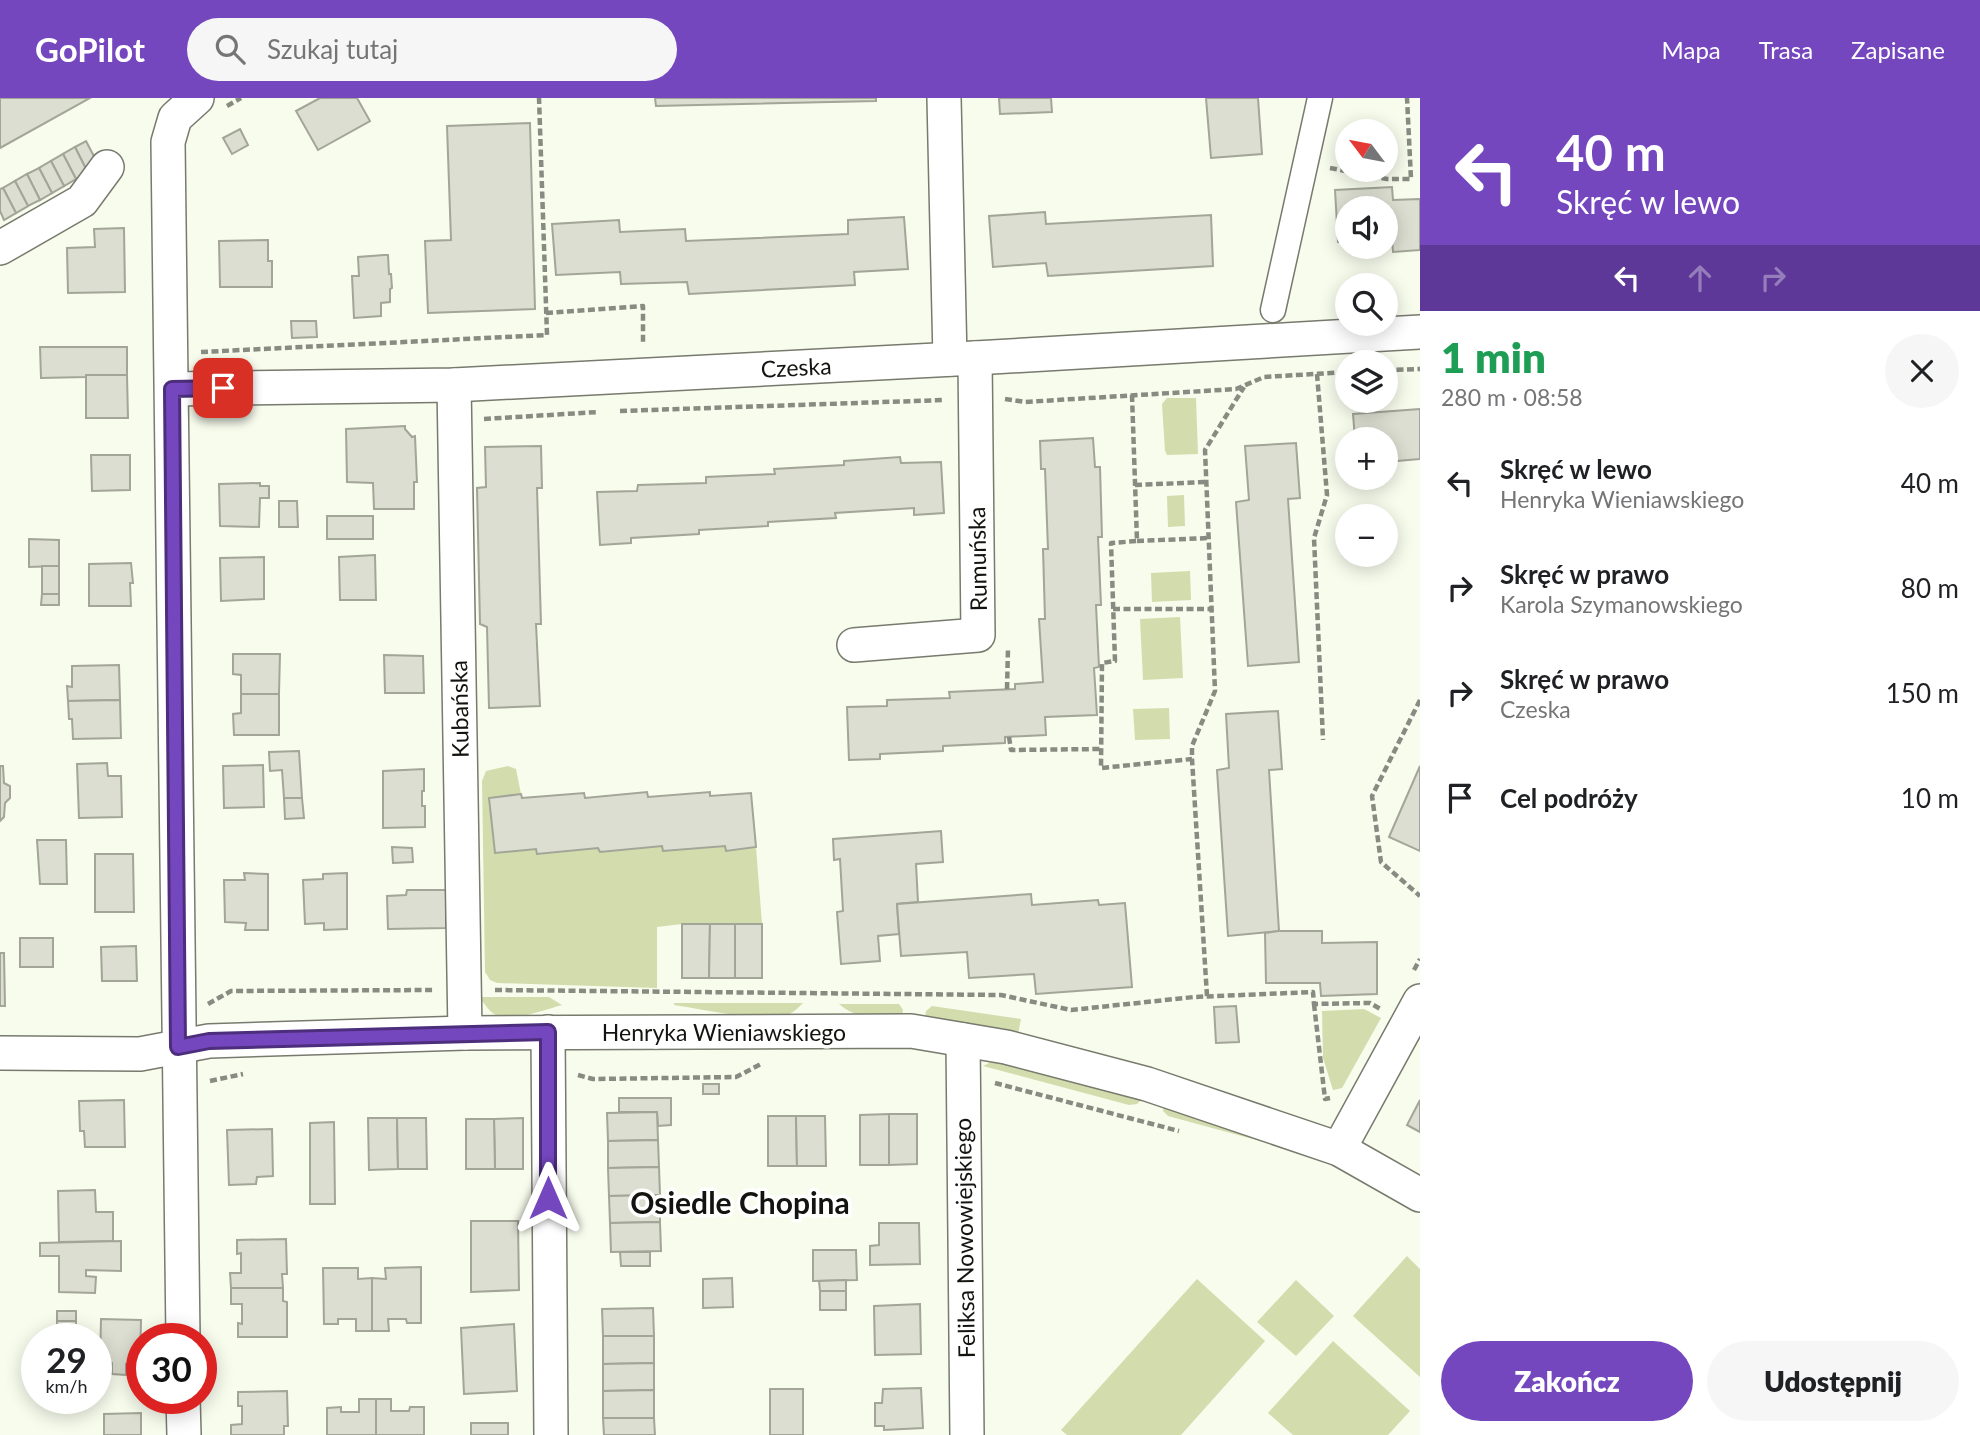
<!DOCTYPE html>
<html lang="pl">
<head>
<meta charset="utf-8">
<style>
  :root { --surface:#fff; --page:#f6f6f6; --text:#202124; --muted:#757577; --accent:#7547bf }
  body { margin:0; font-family:Lato,sans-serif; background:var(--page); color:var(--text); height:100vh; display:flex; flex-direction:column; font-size:26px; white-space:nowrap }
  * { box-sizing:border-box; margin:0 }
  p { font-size:23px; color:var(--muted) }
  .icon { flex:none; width:38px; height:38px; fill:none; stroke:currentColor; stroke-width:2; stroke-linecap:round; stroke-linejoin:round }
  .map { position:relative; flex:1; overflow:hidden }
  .details { display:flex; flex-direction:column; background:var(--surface); width:560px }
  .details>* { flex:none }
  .hud { background:#7547bf; color:#fff; overflow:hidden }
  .needle { width:46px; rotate:302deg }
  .controls { position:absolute; left:1335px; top:21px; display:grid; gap:14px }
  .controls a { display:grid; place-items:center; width:63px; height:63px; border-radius:50%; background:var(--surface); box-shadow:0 4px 18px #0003; font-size:35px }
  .speed { position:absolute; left:21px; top:1225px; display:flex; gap:14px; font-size:35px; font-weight:700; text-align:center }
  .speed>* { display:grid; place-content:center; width:91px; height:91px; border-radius:50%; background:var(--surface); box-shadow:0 4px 18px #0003; line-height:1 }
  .speed small { font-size:18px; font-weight:400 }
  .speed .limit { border:10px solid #d22; background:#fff; color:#111 }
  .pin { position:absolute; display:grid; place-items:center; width:60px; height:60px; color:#fff; margin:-30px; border-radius:14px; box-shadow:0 4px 10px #0006 }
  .me { position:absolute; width:77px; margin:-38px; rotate:0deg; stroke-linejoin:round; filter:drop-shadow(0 0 5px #0008) }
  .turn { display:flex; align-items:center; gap:24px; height:147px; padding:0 21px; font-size:32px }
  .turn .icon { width:91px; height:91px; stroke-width:2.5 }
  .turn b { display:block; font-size:49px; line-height:60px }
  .lanes { display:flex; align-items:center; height:66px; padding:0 21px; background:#0003; justify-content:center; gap:35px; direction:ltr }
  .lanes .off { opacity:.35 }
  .round { display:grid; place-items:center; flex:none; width:74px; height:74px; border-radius:37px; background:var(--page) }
  .overview { display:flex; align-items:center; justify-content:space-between; height:119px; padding:0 21px }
  h1 { font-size:42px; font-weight:800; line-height:52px; color:#1e9e55 }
  .action { display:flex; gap:14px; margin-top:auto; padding:14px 21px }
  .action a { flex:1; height:80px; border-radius:42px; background:var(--accent); color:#fff; font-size:28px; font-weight:800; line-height:80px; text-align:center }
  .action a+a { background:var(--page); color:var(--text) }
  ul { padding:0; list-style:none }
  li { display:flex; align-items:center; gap:21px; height:105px; padding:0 21px }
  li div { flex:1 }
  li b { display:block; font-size:26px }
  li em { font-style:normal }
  header { display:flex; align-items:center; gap:42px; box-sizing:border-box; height:98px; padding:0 35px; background:var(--accent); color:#fff }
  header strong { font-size:33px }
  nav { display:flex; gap:38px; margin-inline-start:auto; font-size:24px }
  .search { width:490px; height:63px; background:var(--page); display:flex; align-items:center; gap:18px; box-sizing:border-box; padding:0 24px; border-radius:38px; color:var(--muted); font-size:26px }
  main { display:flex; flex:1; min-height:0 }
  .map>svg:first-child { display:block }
  .green { fill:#d3dcad }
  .building { fill:#dbded0; stroke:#a2a597; stroke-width:2 }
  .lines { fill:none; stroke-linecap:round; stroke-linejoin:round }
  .pedestrian-casing { stroke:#777a6d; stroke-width:27 }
  .minor-casing { stroke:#777a6d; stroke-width:36 }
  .path { stroke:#888b81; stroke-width:4.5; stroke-dasharray:7 3.5; stroke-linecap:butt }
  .pedestrian { stroke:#fff; stroke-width:24 }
  .minor { stroke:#fff; stroke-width:33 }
  .route-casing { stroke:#4c2e7c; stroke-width:18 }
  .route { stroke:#7547bf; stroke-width:12 }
  .labels { text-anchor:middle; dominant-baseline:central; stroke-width:7; stroke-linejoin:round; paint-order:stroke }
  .street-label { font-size:23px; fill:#13140f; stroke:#fff }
  .district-label { font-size:30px; font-weight:bold; fill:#13140f; stroke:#fff }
</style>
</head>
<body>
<header>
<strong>GoPilot</strong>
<div class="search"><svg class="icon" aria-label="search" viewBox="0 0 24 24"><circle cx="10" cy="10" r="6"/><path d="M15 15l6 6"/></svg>Szukaj tutaj</div>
<nav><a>Mapa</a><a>Trasa</a><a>Zapisane</a></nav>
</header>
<main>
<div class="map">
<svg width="1420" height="1337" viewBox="0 0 1420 1337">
  <rect width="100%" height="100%" fill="#f8fced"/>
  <!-- green -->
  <g class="green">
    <polygon points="1167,300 1196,300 1198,356 1167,357 1165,353 1162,306"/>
    <polygon points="1184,397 1185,428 1168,429 1167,398"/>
    <polygon points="1190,473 1191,502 1152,504 1151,475"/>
    <polygon points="1180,519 1183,580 1143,582 1140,521"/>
    <polygon points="1169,610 1170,641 1135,642 1133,611"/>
    <polygon points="508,668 516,671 521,696 489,700 496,755 536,751 537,756 598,750 600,754 662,748 663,753 725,748 727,752 756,749 762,826 682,826 657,829 657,890 497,885 490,882 485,874 482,683 486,673"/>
    <path d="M479 899H549L562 907C547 911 515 923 500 919 490 916 485 906 479 899Z"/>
    <path d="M674 905H803C797 911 792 916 784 918 758 924 703 911 674 907Z"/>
    <path d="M839 906H899L903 912 902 919C877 919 859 923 839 906Z"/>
    <polygon points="932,908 1021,921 1018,936 925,920 926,913"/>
    <polygon points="1364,911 1381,920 1342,990 1333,992 1323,960 1322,913"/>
    <polygon points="993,963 1003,963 1143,1000 1137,1006 1129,1007 983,968"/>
    <polygon points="1164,1006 1272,1041 1271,1046 1168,1018 1163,1013"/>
    <polygon points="1407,1158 1420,1171 1420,1279 1353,1218"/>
    <polygon points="1197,1181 1265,1243 1181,1337 1067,1337 1061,1332"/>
    <polygon points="1296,1182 1334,1218 1296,1258 1257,1224"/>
    <polygon points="1333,1243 1410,1313 1388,1337 1293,1337 1268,1315"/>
  </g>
  <!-- building -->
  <g class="building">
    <polygon points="0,0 90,0 0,50"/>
    <polygon points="320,0 357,0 370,23 318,52 296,13"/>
    <polygon points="655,0 876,0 876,3 656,8"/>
    <polygon points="999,0 1051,0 1052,14 1000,16"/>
    <polygon points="1206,0 1258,0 1262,56 1211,60"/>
    <polygon points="530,25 535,211 428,215 425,143 451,142 447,28"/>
    <polygon points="240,31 248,47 232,56 223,40"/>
    <polygon points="86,43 99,68 88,75 75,49"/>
    <polygon points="75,49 88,75 76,81 63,56"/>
    <polygon points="63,56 76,81 64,88 51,63"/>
    <polygon points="51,63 64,88 52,95 39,70"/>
    <polygon points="39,70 52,95 40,102 27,76"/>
    <polygon points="27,76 40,102 28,108 15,83"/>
    <polygon points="15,83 28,108 16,115 3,90"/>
    <polygon points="1392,89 1393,102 1420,101 1420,152 1393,154 1392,141 1386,141 1386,110 1348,110 1348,143 1338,144 1335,92"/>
    <polygon points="3,90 16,115 4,122 0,113 0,91"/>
    <polygon points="1045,114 1046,126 1211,117 1213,168 1048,178 1046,165 993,169 989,118"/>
    <polygon points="904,119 908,171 854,174 855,187 689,196 687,184 621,186 620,174 556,177 552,126 619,122 620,134 685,131 686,143 848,136 848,122"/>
    <polygon points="124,130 125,194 68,195 67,150 95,149 94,131"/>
    <polygon points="268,142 268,163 272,163 272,189 220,189 219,143"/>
    <polygon points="384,157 388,157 389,176 391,176 392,190 390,191 390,204 381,205 381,218 354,220 352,178 359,178 358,159"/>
    <polygon points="291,223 316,223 317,239 292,240"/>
    <polygon points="40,249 127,249 127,277 86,277 86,279 41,280"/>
    <polygon points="86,277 127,277 128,320 86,320"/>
    <polygon points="1420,311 1420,361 1386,364 1386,341 1355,341 1353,316"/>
    <polygon points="405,328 405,331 412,339 415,338 417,384 414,384 414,411 374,411 373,385 347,384 346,331"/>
    <polygon points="1093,340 1095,369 1100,369 1102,439 1098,439 1101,507 1096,507 1099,569 1094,570 1097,617 1045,619 1046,637 1005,639 1005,645 943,648 943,653 880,656 880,661 849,662 847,609 887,608 887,602 950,600 949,594 1015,591 1015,586 1043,584 1039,521 1045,521 1043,451 1048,451 1045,371 1041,371 1040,343"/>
    <polygon points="1296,345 1300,400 1288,401 1299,564 1248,568 1236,404 1249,402 1245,348"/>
    <polygon points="541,348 542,390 537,390 541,526 536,526 540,608 489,610 487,529 480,526 477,390 486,389 485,349"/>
    <polygon points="91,357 130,357 130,392 92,393"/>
    <polygon points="900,359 901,365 941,364 944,415 914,417 914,410 835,415 836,420 768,424 768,428 699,432 699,436 631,440 631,445 600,447 597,394 637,393 638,387 706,385 706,379 775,376 774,371 844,367 844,363"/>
    <polygon points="260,385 260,388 269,388 269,400 260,400 259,429 220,428 219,386"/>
    <polygon points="279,403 297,403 298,429 279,429"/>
    <rect x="327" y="418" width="46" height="23"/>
    <polygon points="29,441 59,442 59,468 29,469"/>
    <polygon points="375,457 376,502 340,502 339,459"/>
    <polygon points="264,459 264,501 221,503 220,460"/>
    <polygon points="131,465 133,485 130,485 131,508 89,508 89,466"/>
    <rect x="42" y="468" width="17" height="28"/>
    <polygon points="42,496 59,496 59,507 41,507"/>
    <polygon points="233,556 280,556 279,596 241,596 241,577 233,576"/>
    <polygon points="384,557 423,558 424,595 385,595"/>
    <polygon points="119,567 120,602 68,603 67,588 72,589 72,568"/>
    <polygon points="241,596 279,596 279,637 234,637 233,616 241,615"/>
    <polygon points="120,602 121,640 73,641 72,621 69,621 68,603"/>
    <polygon points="1278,613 1282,671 1269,672 1279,833 1228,838 1217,672 1229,670 1226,616"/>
    <polygon points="299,653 302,700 284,700 282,672 270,673 269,654"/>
    <polygon points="107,665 108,678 121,678 122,719 79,720 77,666"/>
    <polygon points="263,667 264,709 224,710 223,668"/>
    <polygon points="0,668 3,668 4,685 10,688 10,700 5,705 4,719 0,723"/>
    <polygon points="1420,668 1420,753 1389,739"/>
    <polygon points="424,671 424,693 422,693 422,708 425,708 425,729 383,730 383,673"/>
    <polygon points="647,694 648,699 710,694 710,698 751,695 756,749 726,753 725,748 663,753 662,748 600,754 598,750 537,756 536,751 495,755 489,700 521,696 522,700 584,695 585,700"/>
    <polygon points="284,700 302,700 304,720 285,721"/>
    <polygon points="941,733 943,764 916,766 918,804 897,806 899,836 878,838 880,863 841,866 837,814 843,813 840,761 834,762 833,741"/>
    <polygon points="37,742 66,742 67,786 40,786"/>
    <polygon points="392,749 412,750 413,764 393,765"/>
    <polygon points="95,756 133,756 134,814 95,814"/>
    <polygon points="244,775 268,776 268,832 245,832 246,825 225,824 224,782 245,782"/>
    <polygon points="347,775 347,831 324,832 324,825 305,826 303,782 323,781 323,776"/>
    <polygon points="407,792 446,792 446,830 388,831 387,798 406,797"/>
    <polygon points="1031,796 1032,807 1098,802 1099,807 1125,805 1132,889 1036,896 1034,876 969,880 967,854 901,858 897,806"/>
    <polygon points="682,826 710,826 709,880 682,880"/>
    <polygon points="710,826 735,826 735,880 709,880"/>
    <rect x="735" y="826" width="27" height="54"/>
    <polygon points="1279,833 1322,833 1322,845 1377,844 1377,896 1321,898 1320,885 1266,885 1265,835"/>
    <rect x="20" y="840" width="33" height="29"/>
    <polygon points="136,848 137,883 102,883 101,849"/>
    <polygon points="0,855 4,855 5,908 0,908"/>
    <polygon points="1236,908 1239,944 1216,945 1214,909"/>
    <rect x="703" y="986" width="16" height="10"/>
    <polygon points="619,1000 671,1000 671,1027 658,1028 657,1014 619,1014"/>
    <polygon points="124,1002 125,1049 85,1049 84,1033 80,1033 79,1003"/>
    <polygon points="1420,1002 1420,1034 1407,1027"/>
    <polygon points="657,1014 658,1042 608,1043 607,1015"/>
    <polygon points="889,1016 917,1016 917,1066 889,1067"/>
    <polygon points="889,1016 889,1067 860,1067 860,1017"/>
    <polygon points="768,1018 796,1018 797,1068 768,1068"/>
    <polygon points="796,1018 825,1018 826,1068 797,1068"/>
    <polygon points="368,1020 397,1020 398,1071 369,1072"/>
    <polygon points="397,1020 426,1020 427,1071 398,1071"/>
    <polygon points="523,1020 523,1071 495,1071 494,1021"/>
    <polygon points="466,1021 494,1021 495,1071 466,1071"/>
    <polygon points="334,1024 335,1106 310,1106 310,1025"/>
    <polygon points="272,1031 273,1078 257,1079 256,1086 229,1087 227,1032"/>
    <polygon points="658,1042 659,1069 608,1070 608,1043"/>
    <polygon points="659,1069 660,1097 609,1098 608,1070"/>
    <polygon points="95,1092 96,1114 113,1114 113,1143 59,1144 58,1093"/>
    <polygon points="660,1097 660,1124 610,1125 609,1098"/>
    <polygon points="471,1123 518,1123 519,1192 471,1194"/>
    <polygon points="660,1124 661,1153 611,1154 610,1125"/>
    <polygon points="879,1125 919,1125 920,1166 870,1167 870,1148 879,1147"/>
    <polygon points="286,1141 287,1176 282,1176 283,1190 231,1190 230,1175 241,1175 241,1155 237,1156 237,1142"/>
    <polygon points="121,1143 121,1173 86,1172 86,1178 96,1179 95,1195 59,1194 59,1158 40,1158 40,1145"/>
    <polygon points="813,1152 856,1152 857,1182 813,1183"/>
    <polygon points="620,1154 650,1154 650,1168 621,1168"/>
    <polygon points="421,1169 421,1225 407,1225 406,1221 388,1221 389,1233 372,1233 372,1180 386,1181 385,1170"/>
    <polygon points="323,1170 358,1170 358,1181 372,1180 372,1233 356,1233 356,1221 338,1221 338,1226 324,1226"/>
    <polygon points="732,1180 733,1209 703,1210 703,1181"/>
    <polygon points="846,1182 846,1193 820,1193 819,1183"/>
    <polygon points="231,1190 283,1190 283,1203 287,1204 287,1239 238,1239 238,1225 242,1226 242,1206 231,1206"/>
    <rect x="820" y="1193" width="26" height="19"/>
    <polygon points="920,1206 921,1256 875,1257 874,1208"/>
    <polygon points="653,1210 654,1238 603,1238 602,1211"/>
    <rect x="57" y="1213" width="19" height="10"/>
    <polygon points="101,1221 141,1222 140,1266 126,1266 126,1277 112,1276 112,1265 100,1265"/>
    <rect x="57" y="1223" width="19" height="18"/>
    <polygon points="514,1226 517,1293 464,1296 461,1230"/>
    <polygon points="603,1238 654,1238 654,1265 603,1266"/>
    <polygon points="654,1265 654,1292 603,1293 603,1266"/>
    <polygon points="921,1290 923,1330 884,1332 884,1328 875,1328 875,1305 882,1305 883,1291"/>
    <rect x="770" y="1291" width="33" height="46"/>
    <polygon points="654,1292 654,1320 603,1320 603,1293"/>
    <polygon points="287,1293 288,1328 284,1328 284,1337 231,1337 231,1327 242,1326 242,1308 238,1308 238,1294"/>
    <polygon points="359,1301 376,1301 376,1337 327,1337 327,1310 341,1309 341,1314 359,1314"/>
    <polygon points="376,1301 391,1301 391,1313 409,1313 410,1309 424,1309 424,1337 376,1337"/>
    <polygon points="141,1315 141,1337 104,1337 104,1316"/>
    <polygon points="603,1320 654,1320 655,1337 604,1337"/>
    <rect x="471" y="1325" width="37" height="12"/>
  </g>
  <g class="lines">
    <!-- pedestrian casing -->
    <g class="pedestrian-casing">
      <polyline id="pedestrian" points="1273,212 1320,0"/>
    </g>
    <!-- minor casing -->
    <g class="minor-casing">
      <g id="minor">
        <polyline points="944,0 950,261"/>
        <polyline points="0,150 82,103 107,69"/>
        <polyline points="454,287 465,935"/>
        <polyline points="172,291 454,287 975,260 1420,234"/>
        <polyline points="854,547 978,537 975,260"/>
        <polyline points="548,934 551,1337"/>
        <polyline points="963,942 967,1337"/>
        <polyline points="0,955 140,956 209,943 465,935 911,933 1006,949 1147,986 1339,1051 1420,1097"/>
        <polyline points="1339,1051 1420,903"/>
        <polyline points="183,1241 168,44 175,20 197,0"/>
        <polyline points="183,1300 184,1337"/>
      </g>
    </g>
    <!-- path -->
    <g class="path">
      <polyline points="227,8 241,0"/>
      <polyline points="1330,70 1387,81 1411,81 1407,0"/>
      <polyline points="546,215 643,208 643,244"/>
      <polyline points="201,254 547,237 539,0"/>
      <polyline points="1386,272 1420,271"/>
      <polyline points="1317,276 1327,397 1314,440 1323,642"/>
      <polyline points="1132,297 1137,443 1111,445 1115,563 1102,565 1101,670 1192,661"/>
      <polyline points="1005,301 1025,304 1236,291 1264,279 1348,274"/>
      <polyline points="620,313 944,302"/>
      <polyline points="484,321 598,314"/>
      <polyline points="1135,387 1206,384"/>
      <polyline points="1137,443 1209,440"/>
      <polyline points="1113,511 1212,511"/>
      <polyline points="1007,591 1008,550"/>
      <polyline points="1420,602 1372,698 1381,764 1420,798"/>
      <polyline points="1009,639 1011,652 1100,651"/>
      <polyline points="1414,872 1420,861"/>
      <polyline points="495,892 1001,897 1071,912 1194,899 1313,894 1314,906 1370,905 1382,912"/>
      <polyline points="1207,898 1192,661 1192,648 1215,593 1205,352 1244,289"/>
      <polyline points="208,906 231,893 434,892"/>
      <polyline points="1314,906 1325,1001 1330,1000"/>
      <polyline points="578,977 593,981 736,979 761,966"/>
      <polyline points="210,983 243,976"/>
      <polyline points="995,985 1179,1033"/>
    </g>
    <!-- pedestrian -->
    <use href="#pedestrian" class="pedestrian"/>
    <!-- minor -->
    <use href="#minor" class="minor"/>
  </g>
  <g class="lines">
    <!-- route casing -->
    <g class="route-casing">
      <polyline id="route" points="223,290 172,291 178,949 209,943 548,934 548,1100"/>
    </g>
    <!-- route -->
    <use href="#route" class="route"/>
  </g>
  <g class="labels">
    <!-- street labels -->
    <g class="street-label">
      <text transform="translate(796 269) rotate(-3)">Czeska</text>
      <text transform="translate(977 461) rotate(-91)">Rumuńska</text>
      <text transform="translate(459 611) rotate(-91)">Kubańska</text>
      <text x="724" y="934">Henryka Wieniawskiego</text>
      <text transform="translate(964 1140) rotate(-91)">Feliksa Nowowiejskiego</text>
    </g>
    <!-- district labels -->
    <g class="district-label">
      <text x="740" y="1104">Osiedle Chopina</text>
    </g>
  </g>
</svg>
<div class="controls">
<a><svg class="needle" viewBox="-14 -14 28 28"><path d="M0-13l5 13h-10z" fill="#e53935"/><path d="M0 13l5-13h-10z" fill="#757577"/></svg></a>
<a><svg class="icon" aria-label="sound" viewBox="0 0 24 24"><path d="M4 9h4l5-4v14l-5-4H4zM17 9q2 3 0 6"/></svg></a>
<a><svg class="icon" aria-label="search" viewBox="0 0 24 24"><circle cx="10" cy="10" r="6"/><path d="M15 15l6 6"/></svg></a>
<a><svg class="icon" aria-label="layers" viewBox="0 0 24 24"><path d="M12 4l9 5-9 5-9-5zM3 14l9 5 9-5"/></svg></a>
<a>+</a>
<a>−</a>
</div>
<div class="speed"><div>29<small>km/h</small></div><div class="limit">30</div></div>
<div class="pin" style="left:223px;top:290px;background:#d93025"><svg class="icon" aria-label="arrive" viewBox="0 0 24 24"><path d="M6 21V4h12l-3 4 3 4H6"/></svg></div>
<svg class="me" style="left:548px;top:1100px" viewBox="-20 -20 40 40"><path d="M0-17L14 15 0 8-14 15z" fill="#7547bf" stroke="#fff" stroke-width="4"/></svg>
</div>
<section class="details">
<div class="hud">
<div class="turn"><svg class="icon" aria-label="left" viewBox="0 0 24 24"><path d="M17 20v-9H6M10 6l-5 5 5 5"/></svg><div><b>40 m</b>Skręć w lewo</div></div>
<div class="lanes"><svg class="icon" aria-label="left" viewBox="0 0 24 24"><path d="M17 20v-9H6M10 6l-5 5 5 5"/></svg><svg class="icon off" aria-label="ahead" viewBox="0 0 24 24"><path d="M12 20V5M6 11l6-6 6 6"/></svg><svg class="icon off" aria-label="right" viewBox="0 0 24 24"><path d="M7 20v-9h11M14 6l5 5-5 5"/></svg></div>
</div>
<div class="overview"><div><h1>1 min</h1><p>280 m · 08:58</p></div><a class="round"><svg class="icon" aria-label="close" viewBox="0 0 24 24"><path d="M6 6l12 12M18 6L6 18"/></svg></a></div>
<ul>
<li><svg class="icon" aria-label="left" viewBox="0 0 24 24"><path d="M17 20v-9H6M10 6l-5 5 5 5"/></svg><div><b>Skręć w lewo</b><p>Henryka Wieniawskiego</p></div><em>40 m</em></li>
<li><svg class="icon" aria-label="right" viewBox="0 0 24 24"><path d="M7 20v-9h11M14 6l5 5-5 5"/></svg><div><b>Skręć w prawo</b><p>Karola Szymanowskiego</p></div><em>80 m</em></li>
<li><svg class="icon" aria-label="right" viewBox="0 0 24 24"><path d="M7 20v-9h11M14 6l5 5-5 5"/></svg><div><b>Skręć w prawo</b><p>Czeska</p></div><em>150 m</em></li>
<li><svg class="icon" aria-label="arrive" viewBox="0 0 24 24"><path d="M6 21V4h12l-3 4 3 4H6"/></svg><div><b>Cel podróży</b></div><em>10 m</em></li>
</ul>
<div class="action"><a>Zakończ</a><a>Udostępnij</a></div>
</section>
</main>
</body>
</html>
